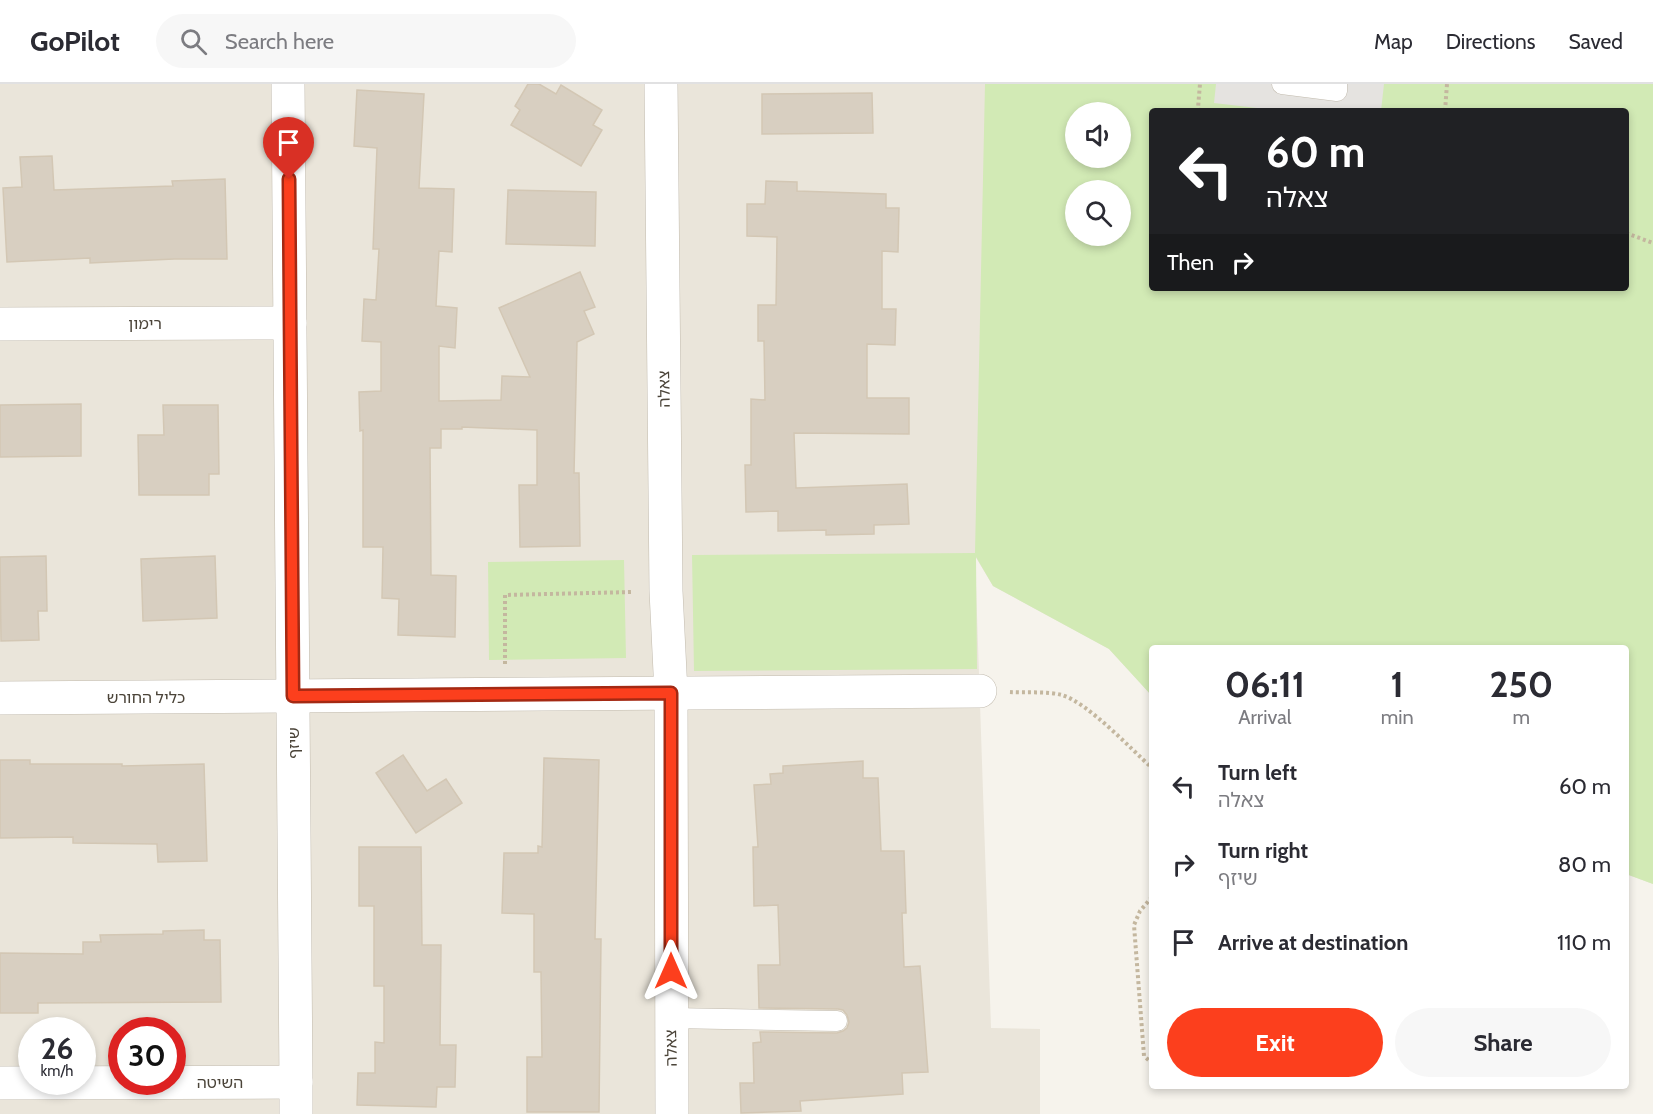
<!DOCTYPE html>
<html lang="en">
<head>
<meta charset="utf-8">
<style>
  :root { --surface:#fff; --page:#f7f7f7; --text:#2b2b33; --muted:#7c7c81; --line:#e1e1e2; --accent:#fc3f1d }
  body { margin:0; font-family:Cabin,"Noto Sans Hebrew",sans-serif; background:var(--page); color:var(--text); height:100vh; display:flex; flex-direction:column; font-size:22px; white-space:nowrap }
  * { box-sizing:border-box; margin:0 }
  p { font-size:20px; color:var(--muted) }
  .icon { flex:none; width:33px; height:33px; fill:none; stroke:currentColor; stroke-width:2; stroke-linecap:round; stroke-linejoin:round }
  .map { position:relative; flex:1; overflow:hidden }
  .side { position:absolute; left:1149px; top:561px; width:480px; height:444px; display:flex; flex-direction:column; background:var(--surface); border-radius:6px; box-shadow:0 3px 9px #0003 }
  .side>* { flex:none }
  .hud { position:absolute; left:1149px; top:24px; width:480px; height:183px; border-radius:6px; box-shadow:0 3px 9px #0003; background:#202124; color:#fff; overflow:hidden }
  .fabs { position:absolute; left:1065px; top:18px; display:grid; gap:12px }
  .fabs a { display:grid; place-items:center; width:66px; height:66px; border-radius:50%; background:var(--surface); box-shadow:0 3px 9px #0003; font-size:30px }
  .speed { position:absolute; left:18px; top:933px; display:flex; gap:12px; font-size:30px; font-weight:700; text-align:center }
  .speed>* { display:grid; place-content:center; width:78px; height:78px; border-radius:50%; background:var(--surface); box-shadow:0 3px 9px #0003; line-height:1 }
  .speed small { font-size:15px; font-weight:400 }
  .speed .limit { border:9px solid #d22; background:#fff; color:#111 }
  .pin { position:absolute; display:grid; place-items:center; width:51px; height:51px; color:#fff; margin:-62px -26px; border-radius:50% 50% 50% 0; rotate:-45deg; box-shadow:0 0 6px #0007 }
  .pin .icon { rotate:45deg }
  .me { position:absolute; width:66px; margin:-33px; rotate:0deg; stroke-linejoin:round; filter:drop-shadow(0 0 4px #0008) }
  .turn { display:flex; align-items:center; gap:21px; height:126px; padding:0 18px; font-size:27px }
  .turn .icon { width:78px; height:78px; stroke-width:2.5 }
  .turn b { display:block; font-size:42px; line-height:51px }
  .then { display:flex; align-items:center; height:57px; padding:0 18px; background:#0003; gap:12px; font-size:22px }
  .eta { display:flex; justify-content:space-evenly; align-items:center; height:102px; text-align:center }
  .eta b { font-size:36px; font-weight:800; line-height:42px }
  .button { display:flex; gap:12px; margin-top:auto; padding:12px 18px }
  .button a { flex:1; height:69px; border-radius:36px; background:var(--accent); color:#fff; font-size:24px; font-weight:800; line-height:69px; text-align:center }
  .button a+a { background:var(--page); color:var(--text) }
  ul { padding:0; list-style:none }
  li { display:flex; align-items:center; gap:18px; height:78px; padding:0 18px }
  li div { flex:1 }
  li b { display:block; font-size:22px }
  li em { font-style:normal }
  header { display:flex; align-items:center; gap:36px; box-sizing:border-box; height:84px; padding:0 30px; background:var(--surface); border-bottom:2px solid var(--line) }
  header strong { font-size:28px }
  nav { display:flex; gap:33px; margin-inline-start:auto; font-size:21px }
  .search { width:420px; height:54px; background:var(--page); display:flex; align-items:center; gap:15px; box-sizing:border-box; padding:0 21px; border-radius:33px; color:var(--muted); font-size:22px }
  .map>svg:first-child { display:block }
  .residential { fill:#eae5da; fill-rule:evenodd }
  .green { fill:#d2eab5; fill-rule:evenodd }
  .parking { fill:#e5e3e0 }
  .building { fill:#d8cfc1; stroke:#d3c7b4; stroke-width:1.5 }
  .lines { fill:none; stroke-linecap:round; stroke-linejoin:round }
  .service-casing { stroke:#c2bbae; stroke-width:21 }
  .minor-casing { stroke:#c2bbae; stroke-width:34 }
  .tertiary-casing { stroke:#c2bbae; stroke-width:34 }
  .path { stroke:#c4b79f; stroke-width:4; stroke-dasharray:3 3; stroke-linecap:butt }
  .service { stroke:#fff; stroke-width:20 }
  .minor { stroke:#fff; stroke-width:33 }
  .tertiary { stroke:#fff; stroke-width:33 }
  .route-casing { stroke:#a42913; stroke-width:15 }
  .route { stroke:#fc3f1d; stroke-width:10 }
  .labels { text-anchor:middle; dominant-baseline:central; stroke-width:5; stroke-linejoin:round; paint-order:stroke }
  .street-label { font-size:16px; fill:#4b4439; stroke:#fff }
</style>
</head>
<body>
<header>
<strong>GoPilot</strong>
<div class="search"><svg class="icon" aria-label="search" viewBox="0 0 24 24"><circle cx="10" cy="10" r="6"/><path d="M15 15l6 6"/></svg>Search here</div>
<nav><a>Map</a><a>Directions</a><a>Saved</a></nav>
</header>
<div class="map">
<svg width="1653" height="1030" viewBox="0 0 1653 1030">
  <rect width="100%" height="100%" fill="#f6f3ec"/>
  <!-- residential -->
  <path class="residential" d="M0 0H1653V800L1626 790V564H1152V612L1109 565 993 502 975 472 991 944 1040 945V1030H0ZM1152 27H1626V204H1152ZM1076 28H1120V74H1076ZM1076 106H1120V152H1076ZM32 946H82V998H32ZM122 946H172V998H122Z"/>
  <!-- green -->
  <g class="green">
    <path d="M985 0H1653V800L1626 790V564H1152V612L1109 565 993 502 976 473 977 585 694 587 692 471 975 469ZM1152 27H1626V204H1152ZM1076 28H1120V74H1076ZM1076 106H1120V152H1076Z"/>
    <polygon points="624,476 626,574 489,576 488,478"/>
  </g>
  <!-- parking -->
  <polygon class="parking" points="1216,0 1384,0 1381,27 1284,27 1214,19"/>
  <!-- building -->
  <g class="building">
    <polygon points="528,0 539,0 556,10 561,1 602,26 593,41 602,46 581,82 511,41 520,26 515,22"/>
    <polygon points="357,6 424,10 419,104 454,105 452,168 439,167 436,222 457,224 455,264 439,262 439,317 501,316 502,292 530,293 499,224 580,188 595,223 584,227 594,250 577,258 574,389 579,389 580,462 520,463 519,401 537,401 537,346 462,343 462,345 441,345 441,364 430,364 431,491 456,492 455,553 398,551 399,515 382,514 383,463 363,463 363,346 360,347 359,308 381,307 381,258 362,257 364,215 376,216 379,165 373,165 377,64 354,62"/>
    <polygon points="872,9 873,49 762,50 762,10"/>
    <polygon points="52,72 54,106 173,102 172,97 225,95 227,175 174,175 90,179 90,174 7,178 3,104 22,103 20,73"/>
    <polygon points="766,97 797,98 797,107 886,110 886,124 899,124 898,168 882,167 882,225 896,225 895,261 867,260 867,314 909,314 909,350 794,349 796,404 907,400 909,440 874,441 874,450 826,451 826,446 778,447 778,427 746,428 745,381 751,381 751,315 765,316 764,257 758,257 758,221 776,221 777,153 747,152 747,120 765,120"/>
    <polygon points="508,106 596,108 595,162 506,160"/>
    <polygon points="81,320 81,372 0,373 0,321"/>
    <polygon points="163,321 218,321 219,390 209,390 209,411 139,411 138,351 164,351"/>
    <polygon points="46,472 47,527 38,527 39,556 1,557 0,473"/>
    <polygon points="215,472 217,534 143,537 141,475"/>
    <polygon points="403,671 427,707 446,695 462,719 416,749 376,689"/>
    <polygon points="544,674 599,676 595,855 601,855 599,1028 527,1028 527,973 542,973 541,888 534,888 534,830 502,829 504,769 538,769 538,762 542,763"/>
    <polygon points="0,676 30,676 30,680 122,680 122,682 204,680 207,777 158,778 157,760 73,759 73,753 0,754"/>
    <polygon points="863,677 863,694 878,694 881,767 904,767 906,829 902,829 904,883 920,882 928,988 902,989 903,1010 800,1017 801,1027 741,1029 740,999 754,999 753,959 761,958 760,948 837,949 843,947 847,944 849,938 847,931 843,926 838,925 759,924 758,881 780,881 778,821 754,822 753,763 758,763 754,701 771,700 770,690 783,689 783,682"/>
    <polygon points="359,763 421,763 422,861 441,861 440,961 456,961 455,1003 437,1003 436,1023 357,1021 358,989 375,989 375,958 384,959 384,902 374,902 374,822 359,822"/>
    <polygon points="204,846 204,856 220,856 221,918 38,919 38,929 0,929 0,869 83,870 83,858 101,858 100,851 163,850 163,847"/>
  </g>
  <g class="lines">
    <!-- service casing -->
    <g class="service-casing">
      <g id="service">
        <polyline points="1282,0 1337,7 1337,0"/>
        <polyline points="671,934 837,937"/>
      </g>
    </g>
    <!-- minor casing -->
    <g class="minor-casing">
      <g id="minor">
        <polyline points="661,0 666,507 671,609 672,1030"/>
        <polyline points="0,240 290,239"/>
        <polyline points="0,614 980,607"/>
        <polyline points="296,998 296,1030"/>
      </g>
    </g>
    <!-- tertiary casing -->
    <g class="tertiary-casing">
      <polyline id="tertiary" points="0,999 296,998 288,0"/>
    </g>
    <!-- path -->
    <g class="path">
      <polyline points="1200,27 1198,24 1200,0"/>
      <polyline points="1445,27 1447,0"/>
      <polyline points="1626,149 1653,159"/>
      <polyline points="505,580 505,511 633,508"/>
      <path d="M1010 608C1026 609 1047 607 1062 611 1088 619 1130 664 1152 684"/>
      <polyline points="1152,813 1140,827 1134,841 1144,972 1152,979"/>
    </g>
    <!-- service -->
    <use href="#service" class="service"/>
    <!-- minor -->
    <use href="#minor" class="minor"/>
    <!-- tertiary -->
    <use href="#tertiary" class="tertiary"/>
  </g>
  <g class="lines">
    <!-- route casing -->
    <g class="route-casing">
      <polyline id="route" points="289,95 293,612 671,609 671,887"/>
    </g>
    <!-- route -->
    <use href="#route" class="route"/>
  </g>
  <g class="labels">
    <!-- street labels -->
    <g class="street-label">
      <text x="145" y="239">רימון</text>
      <text transform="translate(664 305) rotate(-91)">צאלה</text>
      <text x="146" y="613">כליל החורש</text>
      <text transform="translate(293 659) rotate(-90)">שיזף</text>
      <text transform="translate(671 964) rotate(-91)">צאלה</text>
      <text x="220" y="998">השיטה</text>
    </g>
  </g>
</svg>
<div class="fabs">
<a><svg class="icon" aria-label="sound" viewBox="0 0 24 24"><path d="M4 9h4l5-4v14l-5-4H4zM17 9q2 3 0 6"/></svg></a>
<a><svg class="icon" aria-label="search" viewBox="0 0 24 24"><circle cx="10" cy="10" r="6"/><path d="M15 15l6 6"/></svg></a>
</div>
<div class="speed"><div>26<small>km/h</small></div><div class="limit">30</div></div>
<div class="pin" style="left:289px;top:95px;background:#d93025"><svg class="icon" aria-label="arrive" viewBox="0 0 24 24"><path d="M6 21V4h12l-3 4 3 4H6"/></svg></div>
<svg class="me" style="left:671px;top:887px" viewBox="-20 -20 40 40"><path d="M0-17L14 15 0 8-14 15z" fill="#fc3f1d" stroke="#fff" stroke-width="4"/></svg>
<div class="hud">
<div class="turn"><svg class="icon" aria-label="left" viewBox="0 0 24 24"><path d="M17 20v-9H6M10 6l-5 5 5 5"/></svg><div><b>60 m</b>צאלה</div></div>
<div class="then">Then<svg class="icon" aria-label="right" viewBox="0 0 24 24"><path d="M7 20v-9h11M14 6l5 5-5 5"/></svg></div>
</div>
<section class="side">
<div class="eta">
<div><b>06:11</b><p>Arrival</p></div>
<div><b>1</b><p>min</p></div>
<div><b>250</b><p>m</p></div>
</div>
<ul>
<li><svg class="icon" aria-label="left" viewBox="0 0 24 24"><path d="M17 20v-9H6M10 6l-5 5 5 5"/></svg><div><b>Turn left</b><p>צאלה</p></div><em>60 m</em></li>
<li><svg class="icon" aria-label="right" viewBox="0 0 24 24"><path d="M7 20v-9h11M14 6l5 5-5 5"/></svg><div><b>Turn right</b><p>שיזף</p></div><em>80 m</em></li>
<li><svg class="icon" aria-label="arrive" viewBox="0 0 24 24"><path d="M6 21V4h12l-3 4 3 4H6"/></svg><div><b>Arrive at destination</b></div><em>110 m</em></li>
</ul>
<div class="button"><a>Exit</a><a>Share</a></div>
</section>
</div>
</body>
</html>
